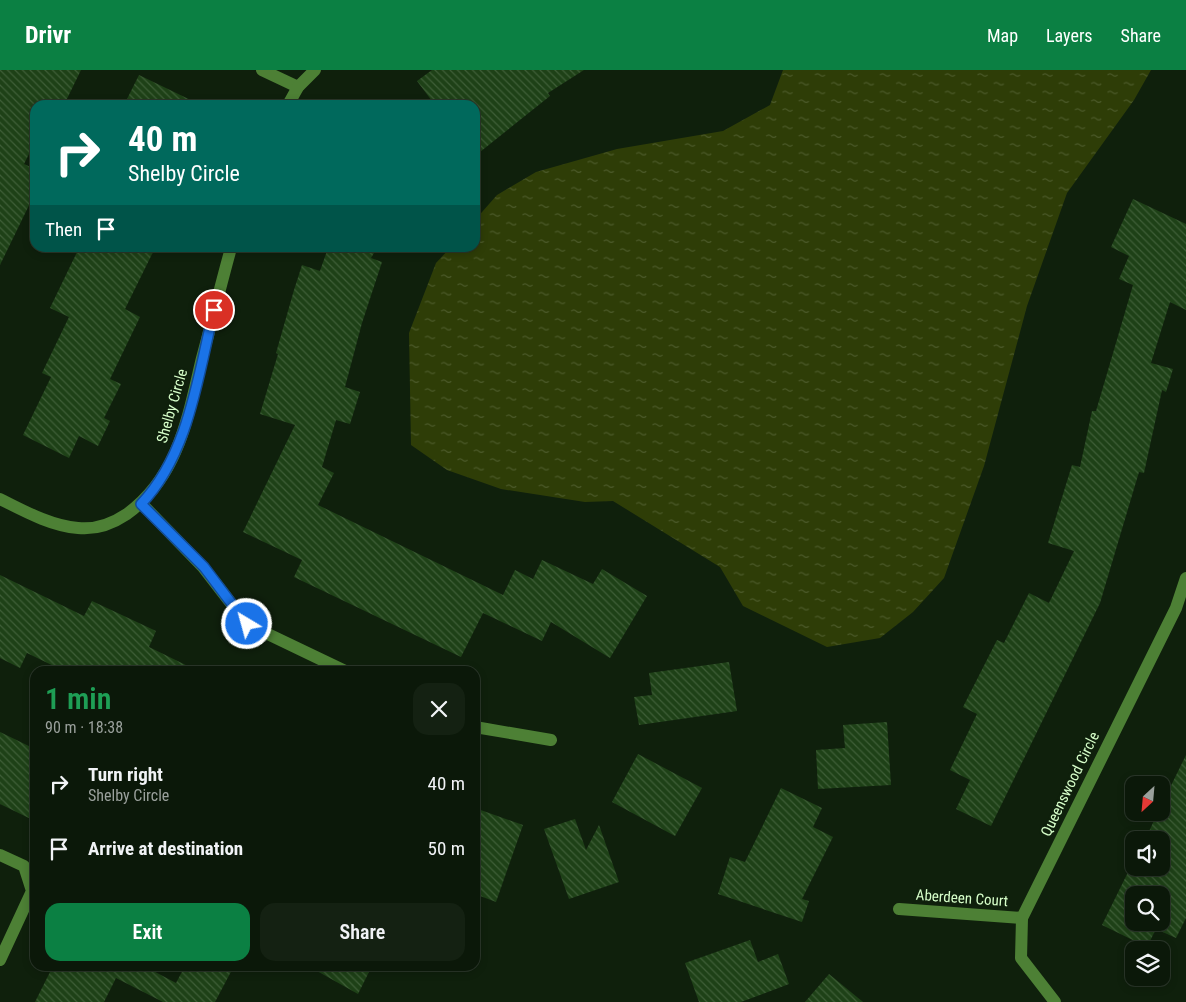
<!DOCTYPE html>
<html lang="en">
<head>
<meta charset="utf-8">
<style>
  :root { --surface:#0b1809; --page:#142112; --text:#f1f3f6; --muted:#9aa09c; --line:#2b372a; --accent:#0b8043 }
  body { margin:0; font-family:"Roboto Condensed",sans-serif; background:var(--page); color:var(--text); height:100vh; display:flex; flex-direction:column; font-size:19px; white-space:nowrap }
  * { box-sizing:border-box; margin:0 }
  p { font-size:16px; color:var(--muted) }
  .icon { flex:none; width:28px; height:28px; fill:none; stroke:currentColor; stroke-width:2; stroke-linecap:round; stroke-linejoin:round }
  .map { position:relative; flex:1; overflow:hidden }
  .sheet { position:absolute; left:30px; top:596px; width:450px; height:305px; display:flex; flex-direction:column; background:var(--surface); border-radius:15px; box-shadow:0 2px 8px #0003,0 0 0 1px var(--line) }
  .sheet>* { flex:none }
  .hud { position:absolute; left:30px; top:30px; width:450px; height:152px; border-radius:15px; box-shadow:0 2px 8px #0003,0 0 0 1px var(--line); background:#00695c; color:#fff; overflow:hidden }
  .needle { width:32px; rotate:206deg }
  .buttons { position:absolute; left:1125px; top:706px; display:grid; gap:10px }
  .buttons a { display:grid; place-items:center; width:45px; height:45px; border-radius:10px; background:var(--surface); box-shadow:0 2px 8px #0003,0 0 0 1px var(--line); font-size:25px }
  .pin { position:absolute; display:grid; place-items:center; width:42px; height:42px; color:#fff; margin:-21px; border:2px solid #fff; border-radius:50%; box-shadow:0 1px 5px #0007 }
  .me { position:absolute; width:55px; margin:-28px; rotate:323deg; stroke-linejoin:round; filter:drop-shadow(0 0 4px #0008) }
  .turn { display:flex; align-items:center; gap:18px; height:105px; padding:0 15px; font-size:22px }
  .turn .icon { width:65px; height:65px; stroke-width:2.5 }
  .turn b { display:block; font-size:35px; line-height:42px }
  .then { display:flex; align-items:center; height:48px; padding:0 15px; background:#0003; gap:10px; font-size:19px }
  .round { display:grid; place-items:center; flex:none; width:52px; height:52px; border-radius:15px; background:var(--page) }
  .headline { display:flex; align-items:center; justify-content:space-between; height:85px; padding:0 15px }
  h1 { font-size:30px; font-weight:600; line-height:38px; color:#1e9e55 }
  .primary-button { display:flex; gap:10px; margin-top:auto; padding:10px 15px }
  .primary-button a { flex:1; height:58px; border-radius:15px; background:var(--accent); color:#fff; font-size:20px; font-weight:600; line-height:58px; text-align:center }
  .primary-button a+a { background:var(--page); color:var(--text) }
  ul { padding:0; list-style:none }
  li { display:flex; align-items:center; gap:15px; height:65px; padding:0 15px }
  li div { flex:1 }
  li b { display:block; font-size:19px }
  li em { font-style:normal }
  header { display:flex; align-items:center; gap:30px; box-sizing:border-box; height:70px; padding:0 25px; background:var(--accent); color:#fff }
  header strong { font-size:24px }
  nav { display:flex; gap:28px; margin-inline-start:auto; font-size:18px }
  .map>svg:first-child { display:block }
  .water { fill:url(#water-ripples) }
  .building { fill:url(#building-back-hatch); fill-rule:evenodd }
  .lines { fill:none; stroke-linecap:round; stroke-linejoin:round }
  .minor { stroke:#4d8035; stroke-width:12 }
  .route-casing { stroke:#114b97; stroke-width:12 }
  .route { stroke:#1a73e8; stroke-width:9 }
  .labels { text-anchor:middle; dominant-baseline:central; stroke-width:4.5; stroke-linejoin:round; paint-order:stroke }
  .street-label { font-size:15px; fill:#d7ffca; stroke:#0f200c }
</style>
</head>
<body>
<header>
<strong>Drivr</strong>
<nav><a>Map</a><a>Layers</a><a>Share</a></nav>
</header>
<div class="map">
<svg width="1186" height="932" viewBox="0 0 1186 932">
  <defs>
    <pattern id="water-ripples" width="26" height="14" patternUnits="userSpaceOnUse" patternTransform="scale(1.25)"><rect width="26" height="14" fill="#2e3d07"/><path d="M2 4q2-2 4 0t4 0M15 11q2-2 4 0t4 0" fill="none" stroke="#4c5a2a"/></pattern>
    <pattern id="building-back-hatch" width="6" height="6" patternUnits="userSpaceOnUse" patternTransform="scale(1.25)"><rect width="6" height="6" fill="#1e4117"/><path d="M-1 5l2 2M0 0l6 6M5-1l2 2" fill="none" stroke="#3e5e37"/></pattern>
  </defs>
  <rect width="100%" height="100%" fill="#0f200c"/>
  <!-- water -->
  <polygon class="water" points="783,0 1151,0 1134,30 1067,123 1027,236 984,396 944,508 913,542 880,568 827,577 743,536 720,497 613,431 585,432 501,419 447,400 411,375 409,263 436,193 450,178 475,178 475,150 497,125 536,102 617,79 723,61 770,35"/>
  <!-- building -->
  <g class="building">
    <polygon points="0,0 81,0 64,35 35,35 35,72 24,94 35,99 35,123 0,195"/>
    <polygon points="432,0 584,0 548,23 550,26 475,86 475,35 435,35 417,11"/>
    <polygon points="139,5 201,35 124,35"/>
    <polygon points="1133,129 1186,154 1186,240 1170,232 1151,293 1173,299 1166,322 1162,320 1144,403 1139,402 1100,533 991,756 956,739 970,710 950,700 977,644 963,637 997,570 1004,573 1029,523 1049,533 1074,481 1048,473 1072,395 1080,397 1092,341 1096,341 1133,215 1119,209 1129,186 1111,177"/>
    <polygon points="79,178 155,178 125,239 140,247 110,309 121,314 104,348 110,351 98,376 79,366 69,388 23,365 51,307 42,303 69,247 50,238"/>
    <polygon points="328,178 377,178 371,188 382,192 362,253 345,317 360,322 350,354 336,350 322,397 334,403 318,435 503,525 515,500 533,509 542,490 593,514 602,499 647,526 610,588 551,552 542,571 483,543 461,587 294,507 302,490 243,462 295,355 260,344 278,284 276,283 294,220 302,195 320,201"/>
    <polygon points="0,505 84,546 92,531 156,561 149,577 198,601 64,601 27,583 20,598 0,588"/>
    <polygon points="729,592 737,641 639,655 634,627 652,625 649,603"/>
    <polygon points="887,652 891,715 818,719 816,680 845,678 843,655"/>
    <polygon points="0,662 35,679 35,751 0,734"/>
    <polygon points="638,684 702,718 675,766 612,732"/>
    <path d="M1186 685V848L1176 868 1156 859 1147 877 1102 855 1134 790V798H1161V770H1145L1158 742H1161V736ZM1134 825H1161V852H1134Z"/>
    <polygon points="781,718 822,738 813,757 833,767 802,829 809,831 802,852 718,824 730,787 745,792"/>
    <polygon points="475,738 523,755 496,832 475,824"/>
    <polygon points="575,749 586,780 599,755 619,812 569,829 544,759"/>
    <polygon points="750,870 758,892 778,884 789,914 741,932 699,932 685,893"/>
    <polygon points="53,896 144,896 176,913 185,896 234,896 215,932 163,932 116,908 104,932 35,932"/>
    <polygon points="308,896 372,896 358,924"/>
    <polygon points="829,904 863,932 805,932"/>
  </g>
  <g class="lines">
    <!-- minor -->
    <g class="minor">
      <polyline points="262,0 298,17"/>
      <polyline points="288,35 298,17 315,0"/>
      <path d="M0 429C24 441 51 456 78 458 96 460 112 454 127 444 179 406 188 346 202 288 212 251 221 214 231 178"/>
      <polyline points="141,433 203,497 247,554 345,601"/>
      <polyline points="475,657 551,670"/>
      <polyline points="0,785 24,796 32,821 0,890"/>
      <polyline points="899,839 1022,848"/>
      <polyline points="1055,932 1021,888 1022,848 1176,538 1186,508"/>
    </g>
  </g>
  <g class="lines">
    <!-- route casing -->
    <g class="route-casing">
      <path id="route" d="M214 240C198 305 189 384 141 434L204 497 247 554"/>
    </g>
    <!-- route -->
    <use href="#route" class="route"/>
  </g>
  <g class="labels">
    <!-- street labels -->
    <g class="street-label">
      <text transform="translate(172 336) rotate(-74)">Shelby Circle</text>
      <text transform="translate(1070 714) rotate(-64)">Queenswood Circle</text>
      <text transform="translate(962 828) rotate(4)">Aberdeen Court</text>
    </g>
  </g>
</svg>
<div class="buttons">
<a><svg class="needle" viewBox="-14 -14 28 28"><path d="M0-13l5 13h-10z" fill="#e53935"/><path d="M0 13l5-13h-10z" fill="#9aa09c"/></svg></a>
<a><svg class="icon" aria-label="sound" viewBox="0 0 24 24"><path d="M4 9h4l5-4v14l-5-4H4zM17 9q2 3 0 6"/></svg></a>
<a><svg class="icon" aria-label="search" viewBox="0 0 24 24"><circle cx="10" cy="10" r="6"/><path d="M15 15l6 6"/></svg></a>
<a><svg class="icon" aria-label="layers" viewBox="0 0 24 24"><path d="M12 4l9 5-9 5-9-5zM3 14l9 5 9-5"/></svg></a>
</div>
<div class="pin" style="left:214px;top:240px;background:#d93025"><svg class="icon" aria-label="arrive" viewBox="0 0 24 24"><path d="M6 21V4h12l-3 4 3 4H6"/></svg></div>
<svg class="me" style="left:247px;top:554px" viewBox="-20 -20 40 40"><circle r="17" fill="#1a73e8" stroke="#fff" stroke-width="3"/><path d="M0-11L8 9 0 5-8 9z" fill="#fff"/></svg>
<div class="hud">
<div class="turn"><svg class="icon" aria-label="right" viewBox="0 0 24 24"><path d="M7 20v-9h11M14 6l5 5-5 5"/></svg><div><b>40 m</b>Shelby Circle</div></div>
<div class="then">Then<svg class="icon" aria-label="arrive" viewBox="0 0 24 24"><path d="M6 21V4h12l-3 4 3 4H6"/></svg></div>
</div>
<section class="sheet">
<div class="headline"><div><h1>1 min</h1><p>90 m · 18:38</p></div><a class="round"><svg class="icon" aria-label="close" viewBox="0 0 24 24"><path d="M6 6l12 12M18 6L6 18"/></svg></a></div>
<ul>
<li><svg class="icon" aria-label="right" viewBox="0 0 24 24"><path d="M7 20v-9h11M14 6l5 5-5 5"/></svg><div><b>Turn right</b><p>Shelby Circle</p></div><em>40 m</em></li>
<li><svg class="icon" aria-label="arrive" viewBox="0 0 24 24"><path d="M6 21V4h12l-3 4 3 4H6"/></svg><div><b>Arrive at destination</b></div><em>50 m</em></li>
</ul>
<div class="primary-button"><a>Exit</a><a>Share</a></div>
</section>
</div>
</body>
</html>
